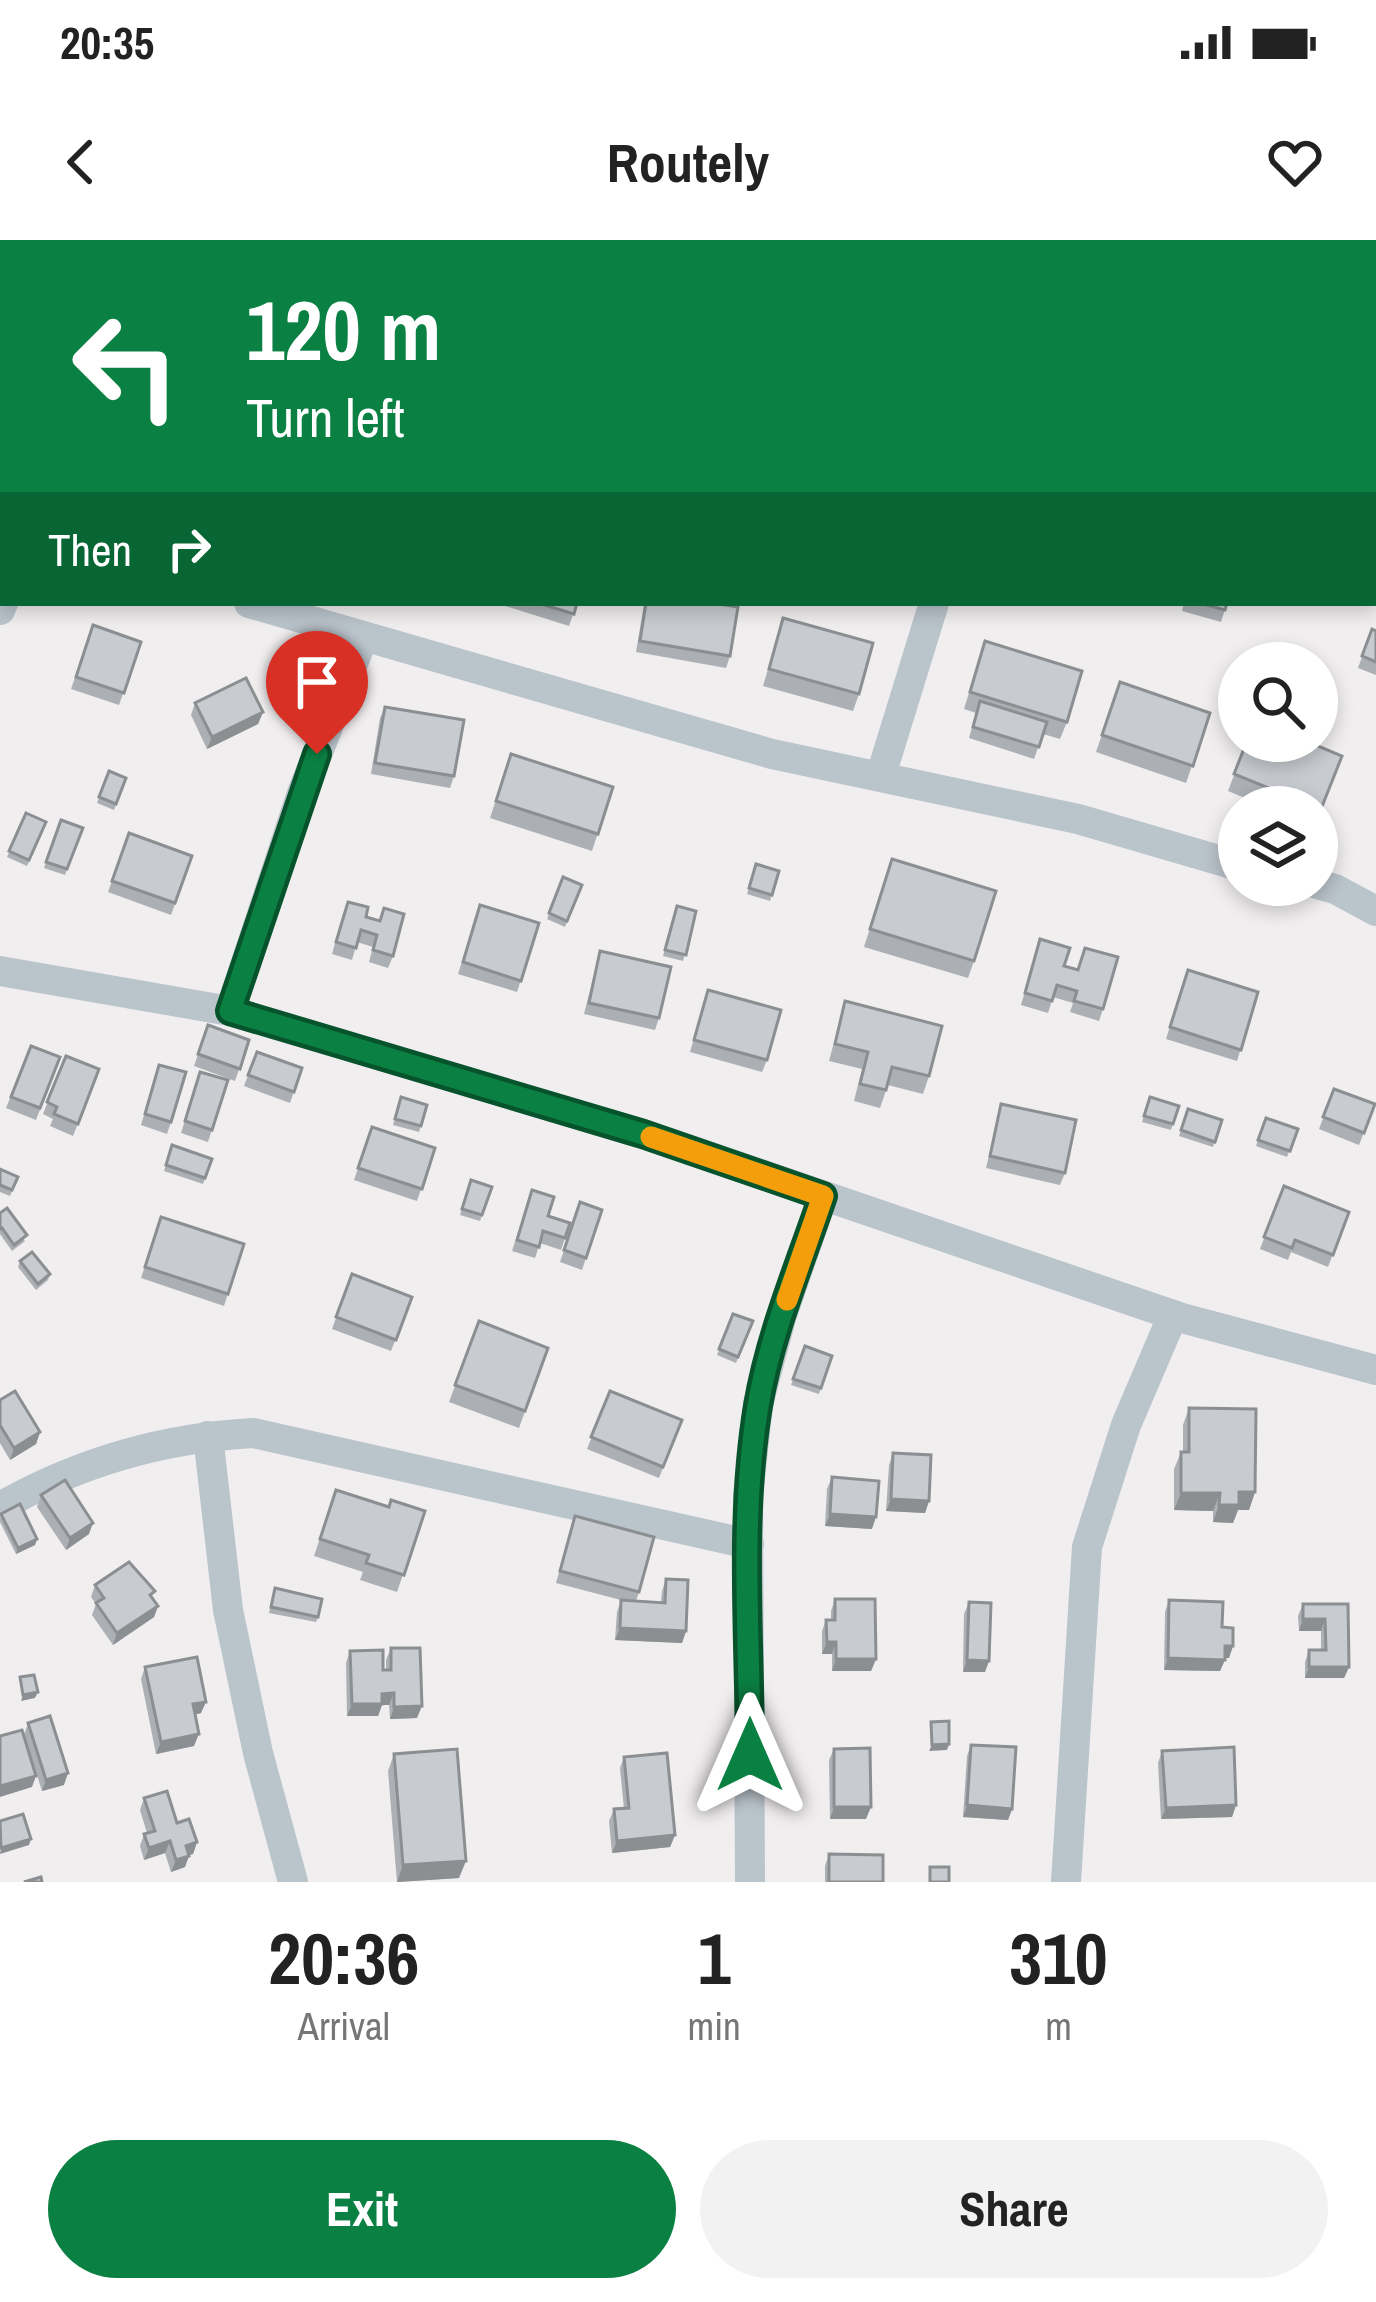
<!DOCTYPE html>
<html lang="en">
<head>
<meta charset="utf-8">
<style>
  :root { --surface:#fff; --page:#f2f2f2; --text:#222; --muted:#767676; --accent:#0b8043 }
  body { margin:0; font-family:"Archivo Narrow",sans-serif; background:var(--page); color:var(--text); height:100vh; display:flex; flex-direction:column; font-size:45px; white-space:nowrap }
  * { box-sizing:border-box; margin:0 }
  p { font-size:39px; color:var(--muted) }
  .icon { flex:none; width:66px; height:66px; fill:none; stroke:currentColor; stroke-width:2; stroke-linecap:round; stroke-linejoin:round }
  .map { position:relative; height:1642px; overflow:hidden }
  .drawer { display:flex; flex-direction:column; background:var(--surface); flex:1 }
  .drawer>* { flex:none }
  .guide { position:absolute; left:0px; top:0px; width:1377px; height:366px; box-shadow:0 6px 18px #0003; background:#0b8043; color:#fff; overflow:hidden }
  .buttons { position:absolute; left:1218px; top:402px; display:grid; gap:24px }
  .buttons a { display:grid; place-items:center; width:120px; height:120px; border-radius:50%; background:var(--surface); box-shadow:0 6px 18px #0003; font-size:60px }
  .pin { position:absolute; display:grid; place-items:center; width:102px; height:102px; color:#fff; margin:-123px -51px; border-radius:50% 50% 50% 0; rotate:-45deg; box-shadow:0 0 12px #0007 }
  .pin .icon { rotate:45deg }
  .me { position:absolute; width:132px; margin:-66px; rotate:0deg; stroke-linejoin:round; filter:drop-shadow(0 0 9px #0008) }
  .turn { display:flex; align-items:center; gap:42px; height:252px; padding:0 48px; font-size:54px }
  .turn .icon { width:156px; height:156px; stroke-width:2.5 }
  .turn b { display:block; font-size:84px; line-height:102px }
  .then { display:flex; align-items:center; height:114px; padding:0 48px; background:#0003; gap:24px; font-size:45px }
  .eta { display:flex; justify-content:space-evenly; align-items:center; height:204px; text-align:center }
  .eta b { font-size:72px; font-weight:700; line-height:84px }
  .action { display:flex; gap:24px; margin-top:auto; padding:24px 48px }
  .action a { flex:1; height:138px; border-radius:72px; background:var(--accent); color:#fff; font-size:48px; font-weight:700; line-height:138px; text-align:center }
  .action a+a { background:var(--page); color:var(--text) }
  .status { display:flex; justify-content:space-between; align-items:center; height:84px; padding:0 60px; background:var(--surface); direction:ltr }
  .status svg { height:33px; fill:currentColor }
  header { display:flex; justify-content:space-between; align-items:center; height:156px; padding:0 48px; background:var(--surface); font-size:54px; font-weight:700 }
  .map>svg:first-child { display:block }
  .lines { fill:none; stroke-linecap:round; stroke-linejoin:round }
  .street { stroke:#bac4cb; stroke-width:30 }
  .wall { fill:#acafb4 }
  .shaded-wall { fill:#8c8f92 }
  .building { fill:#c8ccd1; stroke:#8c8f92; stroke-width:3 }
  .route-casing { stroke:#07532c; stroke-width:30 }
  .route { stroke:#0b8043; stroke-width:21 }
  .slow { stroke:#f59e0b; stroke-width:21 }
</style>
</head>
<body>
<div class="status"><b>20:35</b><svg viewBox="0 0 49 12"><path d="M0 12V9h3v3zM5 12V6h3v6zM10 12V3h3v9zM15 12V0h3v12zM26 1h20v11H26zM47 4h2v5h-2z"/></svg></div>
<header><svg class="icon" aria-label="back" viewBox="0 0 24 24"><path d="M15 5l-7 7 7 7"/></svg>Routely<svg class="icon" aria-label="heart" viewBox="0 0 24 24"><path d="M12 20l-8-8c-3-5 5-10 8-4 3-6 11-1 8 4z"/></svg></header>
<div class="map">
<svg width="1376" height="1642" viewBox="0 0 1376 1642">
  <rect width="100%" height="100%" fill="#f1eeef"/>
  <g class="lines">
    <!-- street -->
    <g class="street">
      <polyline points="391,0 400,3"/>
      <polyline points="1032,3 1033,0"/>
      <polyline points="0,286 3,287"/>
      <polyline points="249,363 772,514 1078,579 1239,626"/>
      <polyline points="0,370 3,363"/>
      <polyline points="881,535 934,363"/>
      <polyline points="1317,644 1335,649 1376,671"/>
      <polyline points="0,731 230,771 643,894 1182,1078 1376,1130"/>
      <polyline points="230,771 302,553 363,398"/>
      <polyline points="208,1196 228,1370 258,1513 293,1642"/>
      <path d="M0 1267C79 1222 162 1198 253 1193L749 1304"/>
      <polyline points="750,1642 748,1256 758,1164 781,1078 823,956"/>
      <polyline points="1066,1642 1087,1307 1126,1185 1173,1075"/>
    </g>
  </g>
  <!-- wall -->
  <g class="wall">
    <polygon points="1119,0 1200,0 1199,3 1118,3"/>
    <polygon points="496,363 577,363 569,386"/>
    <polygon points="713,363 730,416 726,428 636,412 644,364"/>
    <polygon points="1184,363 1227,363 1221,382 1182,371"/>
    <polygon points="783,378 859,454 853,471 763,446"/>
    <polygon points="93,385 141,402 119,465 71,449"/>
    <polygon points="1372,389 1376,391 1376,435 1358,428"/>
    <polygon points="985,401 1067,482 1060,499 1043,494 1034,519 969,498 976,473 964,469"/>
    <polygon points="1120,442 1210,473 1186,543 1096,512"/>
    <polygon points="195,463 263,472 258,484 207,509 191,475"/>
    <polygon points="385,467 454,536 450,548 371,534 380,478"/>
    <polygon points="1247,501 1342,516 1317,581 1317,567 1267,567 1228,551"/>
    <polygon points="511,514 613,547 592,611 490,578"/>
    <polygon points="109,531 126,538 114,570 97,563"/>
    <polygon points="26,573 46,582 27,626 7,617"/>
    <polygon points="61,580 83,588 65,635 44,628"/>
    <polygon points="129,593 192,616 171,675 108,652"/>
    <polygon points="892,619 974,721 968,738 864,707"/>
    <polygon points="756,624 779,631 770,661 747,654"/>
    <polygon points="563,637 582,645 565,687 547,679"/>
    <polygon points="480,665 539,683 517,752 458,734"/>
    <polygon points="677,666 696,671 683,721 663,716"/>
    <polygon points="384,668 393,716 388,728 369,722 373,707 357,702 352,720 332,714 343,674 380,681"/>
    <polygon points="1040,699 1103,769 1099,781 1070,772 1073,763 1053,757 1048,773 1021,765"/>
    <polygon points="600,711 659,778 655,790 584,774"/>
    <polygon points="1188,730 1258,752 1237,821 1166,799"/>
    <polygon points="708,750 767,820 762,832 690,812"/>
    <polygon points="845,761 929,836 923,854 888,845 880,868 854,861 862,829 829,821"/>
    <polygon points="208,785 249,800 235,841 194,826"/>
    <polygon points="31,806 60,817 36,880 6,868"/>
    <polygon points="257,812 302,828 290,863 244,846"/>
    <polygon points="66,816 99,829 73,896 50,886 53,879 43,874"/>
    <polygon points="159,825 171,882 167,894 141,885"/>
    <polygon points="200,832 228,840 208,902 181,893"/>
    <polygon points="1334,849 1375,864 1359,905 1319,889"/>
    <polygon points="401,857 427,865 419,892 393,885"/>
    <polygon points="1150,857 1179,866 1171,890 1142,882"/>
    <polygon points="1001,864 1065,933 1060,945 986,928"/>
    <polygon points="1188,869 1222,880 1213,907 1179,896"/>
    <polygon points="1266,878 1298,889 1287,917 1256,906"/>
    <polygon points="372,887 435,908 417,961 354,940"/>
    <polygon points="172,905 212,919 203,944 164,931"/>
    <polygon points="0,929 18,937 10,956 0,952"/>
    <polygon points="471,940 492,947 480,981 460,975"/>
    <polygon points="1284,946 1349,972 1328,1027 1291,1012 1288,1020 1260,1009"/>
    <polygon points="532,950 548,976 570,983 561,1010 540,1003 535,1018 512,1011"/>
    <polygon points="580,962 602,970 582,1030 560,1022"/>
    <polygon points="0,973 25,1001 12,1011 0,994"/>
    <polygon points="161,977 244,1004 224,1066 141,1038"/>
    <polygon points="20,1021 50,1034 48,1040 36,1050 18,1027"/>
    <polygon points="352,1034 412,1057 391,1111 332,1089"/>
    <polygon points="733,1074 753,1081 736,1123 717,1115"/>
    <polygon points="479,1081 548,1108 519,1188 449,1162"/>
    <polygon points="805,1106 832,1116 819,1154 791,1145"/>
    <polygon points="610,1151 682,1180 659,1238 587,1209"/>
    <polygon points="0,1160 40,1192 36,1204 10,1220 0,1203"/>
    <polygon points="1189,1168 1255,1252 1249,1270 1238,1270 1233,1283 1213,1282 1213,1271 1174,1270 1174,1229 1181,1212 1183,1212 1183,1185"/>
    <polygon points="893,1213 929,1261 925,1273 886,1271 889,1225"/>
    <polygon points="832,1237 872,1289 825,1286 827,1249"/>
    <polygon points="336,1250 388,1267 425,1271 397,1352 360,1340 363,1332 314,1316"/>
    <polygon points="41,1255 89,1294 66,1310 37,1267"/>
    <polygon points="1,1274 37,1299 35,1305 16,1314 0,1282"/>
    <polygon points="575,1276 639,1352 636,1361 661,1362 662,1351 666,1339 686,1391 682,1403 615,1400 617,1372 621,1360 556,1343"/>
    <polygon points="95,1345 152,1358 158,1366 154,1377 113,1405 92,1375 96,1364 91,1357"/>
    <polygon points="273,1354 318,1377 316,1382 269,1373"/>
    <polygon points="835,1359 876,1419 871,1431 832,1431 832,1414 822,1414 822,1391 826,1380 831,1380 831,1371"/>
    <polygon points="1169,1360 1222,1387 1233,1406 1229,1418 1225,1418 1220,1431 1164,1430 1165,1372"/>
    <polygon points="969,1362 985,1432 963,1432 964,1374"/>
    <polygon points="1303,1364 1348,1364 1349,1427 1344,1438 1305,1438 1305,1422 1309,1410 1321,1410 1321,1391 1299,1391 1298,1376"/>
    <polygon points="391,1408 417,1478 390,1479 389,1465 382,1465 378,1476 347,1476 346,1423 350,1411 386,1430 386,1420"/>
    <polygon points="145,1427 201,1473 195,1475 194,1506 156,1514 141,1439"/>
    <polygon points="28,1483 64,1545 42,1551 24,1495"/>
    <polygon points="971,1505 1012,1569 1008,1580 963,1577 967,1516"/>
    <polygon points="834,1509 866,1579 830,1579 829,1520"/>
    <polygon points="1162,1511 1236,1565 1232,1577 1161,1579 1158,1523"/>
    <polygon points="394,1514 459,1638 397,1642 388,1531"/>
    <polygon points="624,1517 675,1595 670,1607 612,1613 609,1581 614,1569 624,1569 620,1528"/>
    <polygon points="144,1558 177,1583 197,1602 193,1614 189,1615 185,1627 171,1632 165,1613 144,1620 140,1606 144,1594 147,1593 140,1570"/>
    <polygon points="829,1614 883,1642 825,1642 825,1626"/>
  </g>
  <!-- shaded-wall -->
  <g class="shaded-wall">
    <polygon points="263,472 258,484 207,509 212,497"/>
    <polygon points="40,1192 36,1204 10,1220 14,1208"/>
    <polygon points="1239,1252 1255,1252 1249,1270 1238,1270 1233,1283 1213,1282 1219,1265"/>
    <polygon points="1181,1253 1220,1253 1213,1271 1174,1270"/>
    <polygon points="891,1259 929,1261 925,1273 886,1271"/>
    <polygon points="830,1274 876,1277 872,1289 825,1286"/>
    <polygon points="93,1283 89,1294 66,1310 70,1298"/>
    <polygon points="37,1299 35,1305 16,1314 18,1308"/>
    <polygon points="158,1366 154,1377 113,1405 117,1393"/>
    <polygon points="1303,1379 1325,1379 1321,1391 1299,1391"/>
    <polygon points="620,1388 686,1391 682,1403 615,1400"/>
    <polygon points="827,1402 836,1402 832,1414 822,1414"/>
    <polygon points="1225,1406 1233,1406 1229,1418 1221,1418"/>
    <polygon points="1168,1418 1225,1420 1220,1431 1164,1430"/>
    <polygon points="836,1419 876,1419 871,1431 832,1431"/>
    <polygon points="967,1420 989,1421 985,1432 963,1432"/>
    <polygon points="1309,1427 1349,1427 1344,1438 1305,1438"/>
    <polygon points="38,1452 35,1458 21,1461 23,1455"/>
    <polygon points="394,1453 389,1465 382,1465 378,1476 347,1476 352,1464 382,1454"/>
    <polygon points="206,1462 201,1473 189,1476 193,1464"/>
    <polygon points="422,1466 417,1478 390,1479 394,1467"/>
    <polygon points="199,1494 194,1506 156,1514 161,1502"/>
    <polygon points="949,1504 947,1510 929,1511 932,1505"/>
    <polygon points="68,1533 64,1545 42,1551 46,1540"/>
    <polygon points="36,1536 32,1547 0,1557 0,1546"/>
    <polygon points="967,1565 1012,1569 1008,1580 963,1577"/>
    <polygon points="1236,1565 1232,1577 1161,1579 1166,1568"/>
    <polygon points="834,1567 871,1567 866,1579 830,1579"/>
    <polygon points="675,1595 670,1607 612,1613 617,1601"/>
    <polygon points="31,1599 29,1605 0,1614 1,1608"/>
    <polygon points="170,1601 165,1613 144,1620 149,1608"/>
    <polygon points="197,1602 193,1614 182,1617 186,1606"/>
    <polygon points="189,1616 185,1627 171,1632 176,1620"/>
    <polygon points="466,1621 459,1638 397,1642 403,1625"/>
  </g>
  <!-- building -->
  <g class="building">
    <polygon points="620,0 648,0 647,3 625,3"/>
    <polygon points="772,0 832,0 840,3 771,3"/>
    <polygon points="901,0 941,0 940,3 909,3"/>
    <polygon points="1146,0 1200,0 1199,3 1156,3"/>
    <polygon points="0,145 3,147 3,181 0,179"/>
    <polygon points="538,363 577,363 574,374"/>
    <polygon points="646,363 713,363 738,367 730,416 640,401"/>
    <polygon points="1199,363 1227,363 1225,370"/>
    <polygon points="783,378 873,403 859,454 769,429"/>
    <polygon points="93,385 141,402 124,453 76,437"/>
    <polygon points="1372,389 1376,391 1376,422 1362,416"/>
    <polygon points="985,401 1082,431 1067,482 970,452"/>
    <polygon points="246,438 263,472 212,497 195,463"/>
    <polygon points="1120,442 1210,473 1193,526 1102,495"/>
    <polygon points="980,461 1047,482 1039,507 973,487"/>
    <polygon points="385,467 464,480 454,536 375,523"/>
    <polygon points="1247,501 1306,501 1342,516 1321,569 1234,534"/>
    <polygon points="511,514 613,547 598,594 496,561"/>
    <polygon points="109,531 126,538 116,564 99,557"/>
    <polygon points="26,573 46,582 29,620 9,611"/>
    <polygon points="61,580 83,588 67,629 46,622"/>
    <polygon points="129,593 192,616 175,663 112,641"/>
    <polygon points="892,619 996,651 974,721 870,689"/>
    <polygon points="756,624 779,631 772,655 749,648"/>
    <polygon points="563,637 582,645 567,681 549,673"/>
    <polygon points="348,662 368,667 366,677 380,681 384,668 404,674 393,716 373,710 377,695 361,690 356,708 336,702"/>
    <polygon points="480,665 539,683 521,741 463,722"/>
    <polygon points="677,666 696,671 686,715 665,710"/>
    <polygon points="1040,699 1070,708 1064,726 1078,730 1085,708 1118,717 1103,769 1074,761 1077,751 1057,745 1052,761 1025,753"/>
    <polygon points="600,711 671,727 659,778 589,763"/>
    <polygon points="1188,730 1258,752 1241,810 1170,787"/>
    <polygon points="708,750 781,770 767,820 694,800"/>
    <polygon points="845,761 942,786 929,836 892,827 886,850 860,844 868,812 835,804"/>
    <polygon points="208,785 249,800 240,829 198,814"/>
    <polygon points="31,806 60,817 40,868 11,857"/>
    <polygon points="257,812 302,828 294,852 248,835"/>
    <polygon points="66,816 99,829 78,884 54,874 57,867 47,862"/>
    <polygon points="159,825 186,832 171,882 145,874"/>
    <polygon points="200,832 228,840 212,890 185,881"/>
    <polygon points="1334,849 1375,864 1364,893 1323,877"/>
    <polygon points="401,857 427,865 421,886 395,879"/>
    <polygon points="1150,857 1179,866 1173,884 1144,876"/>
    <polygon points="1001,864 1076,880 1065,933 990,916"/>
    <polygon points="1188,869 1222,880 1215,902 1181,890"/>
    <polygon points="1266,878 1298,889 1290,911 1258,900"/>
    <polygon points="372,887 435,908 422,949 358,928"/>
    <polygon points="172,905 212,919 205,938 166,925"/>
    <polygon points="0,929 18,937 12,950 0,945"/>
    <polygon points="471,940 492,947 482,975 462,969"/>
    <polygon points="1284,946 1349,972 1333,1015 1295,1000 1292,1008 1264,997"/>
    <polygon points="532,950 554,957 548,976 570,983 565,998 543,991 539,1007 517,1000"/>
    <polygon points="580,962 602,970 586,1018 564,1010"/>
    <polygon points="7,968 27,995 14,1005 2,988 0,989 0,973"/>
    <polygon points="161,977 244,1004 228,1054 145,1027"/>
    <polygon points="32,1012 50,1034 38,1044 20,1021"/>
    <polygon points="352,1034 412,1057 396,1100 336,1077"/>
    <polygon points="733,1074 753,1081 738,1117 719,1109"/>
    <polygon points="479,1081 548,1108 525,1171 455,1145"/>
    <polygon points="805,1106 832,1116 821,1148 793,1139"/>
    <polygon points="15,1151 40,1192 14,1208 0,1185 0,1160"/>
    <polygon points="610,1151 682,1180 663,1227 591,1197"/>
    <polygon points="1189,1168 1256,1169 1255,1252 1239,1252 1239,1265 1219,1265 1220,1253 1181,1253 1181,1212 1189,1212"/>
    <polygon points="893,1213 931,1215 929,1261 891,1259"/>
    <polygon points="832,1237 879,1241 876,1277 830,1274"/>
    <polygon points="65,1240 93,1283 70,1298 41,1255"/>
    <polygon points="336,1250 389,1267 391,1260 425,1271 404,1335 366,1323 369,1315 320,1299"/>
    <polygon points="20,1264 37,1299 18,1308 1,1274"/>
    <polygon points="575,1276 654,1297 639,1352 560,1331"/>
    <polygon points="129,1322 155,1351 150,1355 158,1366 117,1393 96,1363 104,1358 95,1345"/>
    <polygon points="666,1339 688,1340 686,1391 620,1388 621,1360 665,1363"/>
    <polygon points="275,1348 322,1359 318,1377 271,1367"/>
    <polygon points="835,1359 875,1359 876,1419 836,1419 836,1402 827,1402 826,1380 835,1380"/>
    <polygon points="1169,1360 1223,1362 1222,1387 1233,1388 1233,1406 1225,1406 1225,1420 1168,1418"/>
    <polygon points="969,1362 991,1363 989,1421 967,1420"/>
    <polygon points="1303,1364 1348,1364 1349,1427 1309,1427 1309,1410 1326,1410 1325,1379 1303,1379"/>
    <polygon points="391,1408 420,1408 422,1466 394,1467 394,1453 382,1454 382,1464 352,1464 350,1411 383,1410 383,1430 391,1430"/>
    <polygon points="197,1417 206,1462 193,1464 199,1494 161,1502 145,1427"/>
    <polygon points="34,1435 38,1452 23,1455 20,1437"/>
    <polygon points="50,1476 68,1533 46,1540 28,1483"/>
    <polygon points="949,1481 949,1504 932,1505 931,1482"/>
    <polygon points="22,1490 36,1536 0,1546 0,1496"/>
    <polygon points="971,1505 1016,1507 1012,1569 967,1565"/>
    <polygon points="1234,1507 1236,1565 1166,1568 1162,1511"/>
    <polygon points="870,1508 871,1567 834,1567 834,1509"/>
    <polygon points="457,1509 466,1621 403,1625 394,1514"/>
    <polygon points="667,1513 675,1595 617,1601 614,1569 629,1568 624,1517"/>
    <polygon points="167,1551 177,1583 189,1579 197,1602 186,1606 189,1616 176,1620 170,1601 149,1608 144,1594 155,1591 144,1558"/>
    <polygon points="23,1574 31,1599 1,1608 0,1581"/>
    <polygon points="829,1614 883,1615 883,1642 829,1642"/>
    <rect x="930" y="1627" width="19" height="15"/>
    <polygon points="41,1637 42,1642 24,1642"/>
  </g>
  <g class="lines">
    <!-- route casing -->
    <g class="route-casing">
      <path id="route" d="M317 514 230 771 643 894 823 956C800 1024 770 1094 758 1166 739 1280 750 1400 750 1515"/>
    </g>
    <!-- route -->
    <use href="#route" class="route"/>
    <!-- slow -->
    <polyline class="slow" points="651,897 823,956 787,1060"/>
  </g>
</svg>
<div class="buttons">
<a><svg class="icon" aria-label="search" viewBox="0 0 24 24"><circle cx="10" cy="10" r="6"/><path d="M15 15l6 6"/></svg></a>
<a><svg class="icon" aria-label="layers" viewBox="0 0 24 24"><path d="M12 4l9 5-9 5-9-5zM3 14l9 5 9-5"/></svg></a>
</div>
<div class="pin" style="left:317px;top:514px;background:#d93025"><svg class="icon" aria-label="arrive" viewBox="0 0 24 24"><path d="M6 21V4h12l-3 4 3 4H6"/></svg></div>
<svg class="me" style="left:750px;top:1515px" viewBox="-20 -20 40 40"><path d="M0-17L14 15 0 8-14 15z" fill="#0b8043" stroke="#fff" stroke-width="4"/></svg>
<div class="guide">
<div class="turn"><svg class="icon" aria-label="left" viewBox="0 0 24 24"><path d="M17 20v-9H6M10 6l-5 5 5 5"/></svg><div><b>120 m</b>Turn left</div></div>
<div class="then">Then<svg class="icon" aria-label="right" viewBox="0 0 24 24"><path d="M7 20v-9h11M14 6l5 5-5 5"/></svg></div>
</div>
</div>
<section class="drawer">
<div class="eta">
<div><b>20:36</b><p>Arrival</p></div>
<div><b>1</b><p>min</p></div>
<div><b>310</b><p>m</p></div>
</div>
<div class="action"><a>Exit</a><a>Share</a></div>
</section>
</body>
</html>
